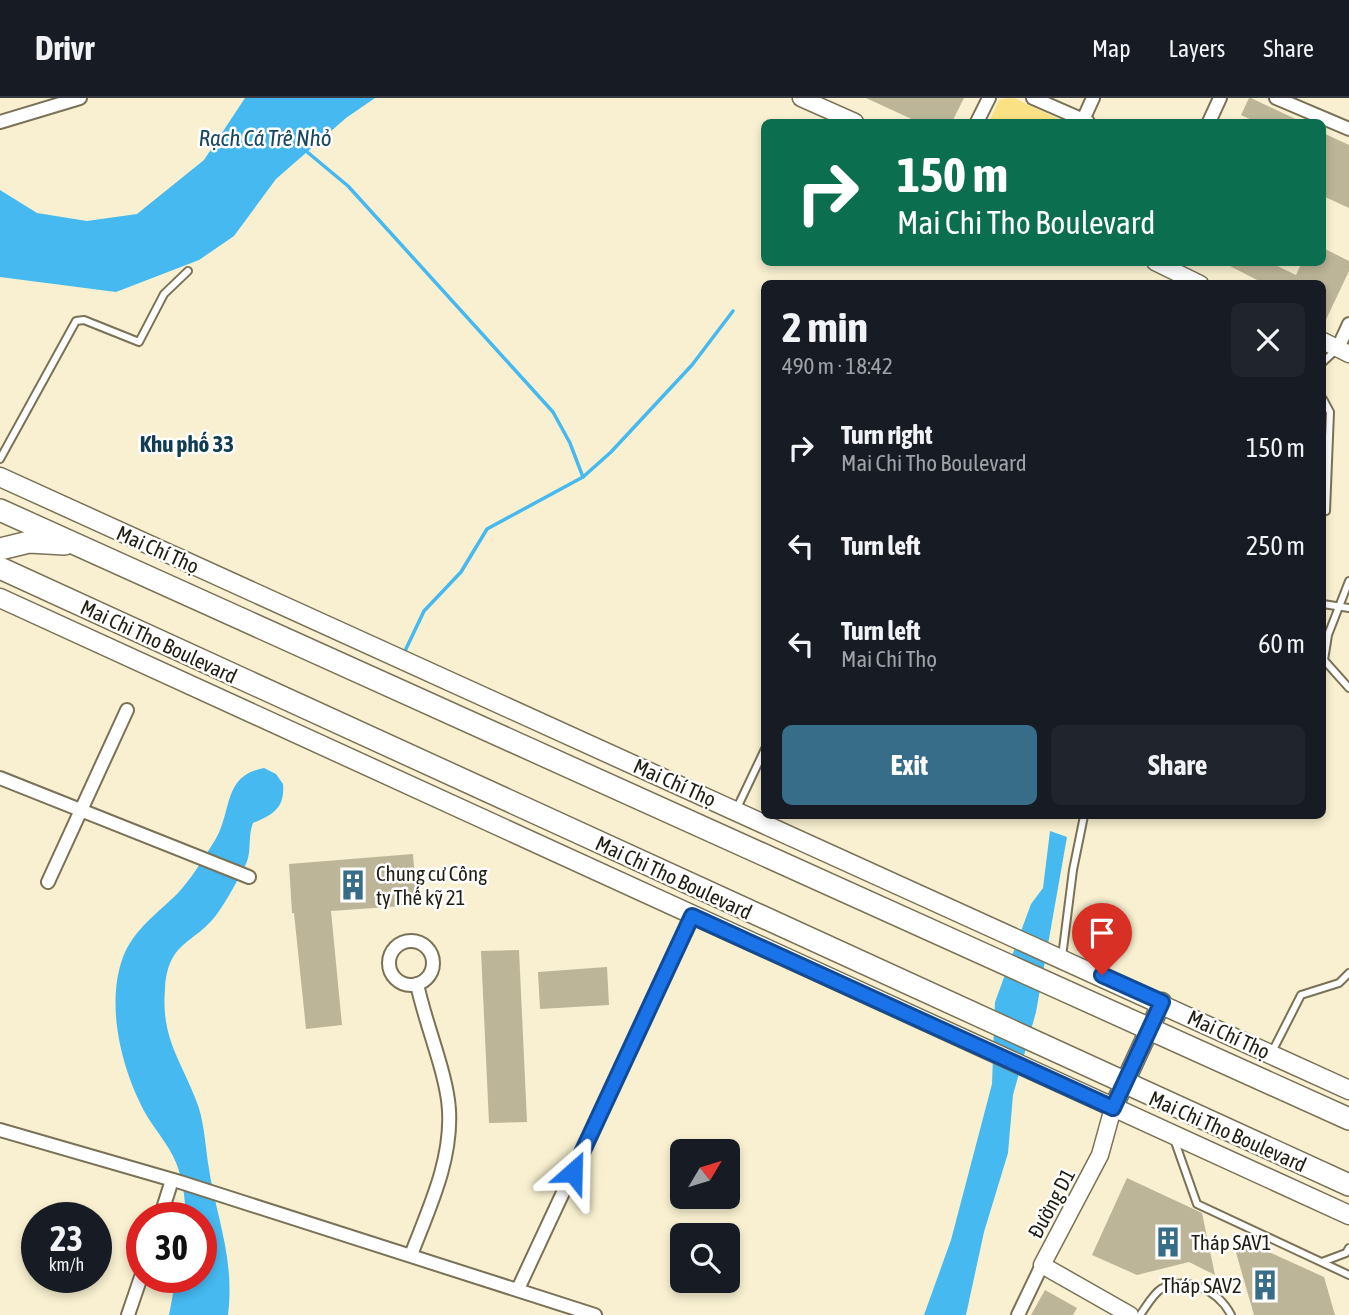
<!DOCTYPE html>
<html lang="en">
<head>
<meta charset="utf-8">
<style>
  :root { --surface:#171b24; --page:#20242c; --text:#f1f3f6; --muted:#9ea1a6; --line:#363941; --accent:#376d89 }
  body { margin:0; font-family:"Asap Condensed",sans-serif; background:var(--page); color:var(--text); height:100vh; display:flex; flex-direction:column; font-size:26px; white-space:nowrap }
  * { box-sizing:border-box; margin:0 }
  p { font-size:23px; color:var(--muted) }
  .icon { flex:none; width:38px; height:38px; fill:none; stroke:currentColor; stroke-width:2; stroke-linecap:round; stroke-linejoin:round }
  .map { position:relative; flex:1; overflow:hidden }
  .panel { position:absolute; left:761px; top:182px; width:565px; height:539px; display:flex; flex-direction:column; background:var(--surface); border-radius:10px; box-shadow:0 4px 10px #0003 }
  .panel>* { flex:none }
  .guide { position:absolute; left:761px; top:21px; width:565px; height:147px; border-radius:10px; box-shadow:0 4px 10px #0003; background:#0b6e4f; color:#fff; overflow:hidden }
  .needle { width:46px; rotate:52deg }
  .tools { position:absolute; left:670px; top:1041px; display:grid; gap:14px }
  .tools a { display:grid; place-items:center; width:70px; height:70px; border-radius:10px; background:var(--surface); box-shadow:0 4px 10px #0003; font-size:35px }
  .speed { position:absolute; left:21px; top:1104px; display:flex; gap:14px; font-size:35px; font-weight:700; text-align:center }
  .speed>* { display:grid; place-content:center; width:91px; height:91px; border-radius:50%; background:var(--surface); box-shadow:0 4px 10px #0003; line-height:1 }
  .speed small { font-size:18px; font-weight:400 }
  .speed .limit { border:10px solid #d22; background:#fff; color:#111 }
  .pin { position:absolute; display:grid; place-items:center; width:60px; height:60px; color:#fff; margin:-72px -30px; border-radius:50% 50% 50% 0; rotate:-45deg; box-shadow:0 0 7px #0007 }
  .pin .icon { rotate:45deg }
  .me { position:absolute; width:77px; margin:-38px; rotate:25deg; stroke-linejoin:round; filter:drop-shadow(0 0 5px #0008) }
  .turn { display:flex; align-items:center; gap:24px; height:147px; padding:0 21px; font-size:32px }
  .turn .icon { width:91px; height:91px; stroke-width:2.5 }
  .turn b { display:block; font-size:49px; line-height:60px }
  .round { display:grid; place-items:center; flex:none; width:74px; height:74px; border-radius:10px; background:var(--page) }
  .summary { display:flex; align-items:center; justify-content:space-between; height:119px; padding:0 21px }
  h1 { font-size:42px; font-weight:700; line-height:52px }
  .primary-button { display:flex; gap:14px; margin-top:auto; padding:14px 21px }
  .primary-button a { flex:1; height:80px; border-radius:10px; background:var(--accent); color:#fff; font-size:28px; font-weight:700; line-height:80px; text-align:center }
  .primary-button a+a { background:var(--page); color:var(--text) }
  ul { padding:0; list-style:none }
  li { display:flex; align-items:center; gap:21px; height:98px; padding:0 21px }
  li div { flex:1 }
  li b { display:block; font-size:26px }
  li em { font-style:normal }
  header { display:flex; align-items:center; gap:42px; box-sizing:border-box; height:98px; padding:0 35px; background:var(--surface); border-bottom:2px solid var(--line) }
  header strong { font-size:33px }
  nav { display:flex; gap:38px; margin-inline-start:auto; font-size:24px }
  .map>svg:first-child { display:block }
  .green { fill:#fae183 }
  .water { fill:#45b9f0 }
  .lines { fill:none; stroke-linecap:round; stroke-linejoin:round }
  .stream { stroke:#45b9f0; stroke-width:3.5 }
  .building { fill:#bdb598 }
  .lane-casing { stroke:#797256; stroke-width:10 }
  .street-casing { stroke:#797256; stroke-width:16 }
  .secondary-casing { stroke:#797256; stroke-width:19 }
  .primary-casing { stroke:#797256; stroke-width:21 }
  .highway-casing { stroke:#797256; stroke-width:24 }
  .lane { stroke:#fff; stroke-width:6 }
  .street { stroke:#fff; stroke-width:12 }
  .secondary { stroke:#fff; stroke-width:16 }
  .primary { stroke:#fff; stroke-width:18 }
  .highway { stroke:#fff; stroke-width:21 }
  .route-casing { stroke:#114b97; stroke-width:18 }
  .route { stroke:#1a73e8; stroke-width:12 }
  .labels { text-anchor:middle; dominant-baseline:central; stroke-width:5; stroke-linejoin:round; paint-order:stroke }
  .street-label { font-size:21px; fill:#201d12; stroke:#fff }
  .poi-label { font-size:21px; fill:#201d12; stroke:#fff; text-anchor:start }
  .water-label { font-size:23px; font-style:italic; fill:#18475e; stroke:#fff }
  .neighbourhood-label { font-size:23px; font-weight:bold; fill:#103d52; stroke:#fff }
</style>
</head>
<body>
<header>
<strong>Drivr</strong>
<nav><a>Map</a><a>Layers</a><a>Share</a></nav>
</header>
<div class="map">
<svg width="1349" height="1217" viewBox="0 0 1349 1217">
  <rect width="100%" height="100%" fill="#f8f0d0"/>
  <!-- green -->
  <polygon class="green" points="1008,0 1014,0 1065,24 989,24 999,2"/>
  <!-- water -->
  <g class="water">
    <polygon points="245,0 375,0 346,20 276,81 234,138 199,162 116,194 0,179 0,92 37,115 87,123 137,116 204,62"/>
    <path d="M264 670 276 676 283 686C285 709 274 717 253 725 247 740 253 755 244 770 236 785 227 802 217 816 194 847 168 842 165 891 161 939 180 961 196 1002 204 1022 205 1044 208 1065 216 1120 235 1159 228 1217H169L176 1180H201V1120H186C185 1104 184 1088 179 1073 173 1052 158 1036 147 1018 122 974 105 908 123 859 134 831 158 815 178 795 191 781 202 763 212 747 234 716 220 678 264 670Z"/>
    <polygon points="1050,733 1067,739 1036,914 1013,997 1008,1055 984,1134 966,1217 924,1217 951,1142 992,986 995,904 1031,806 1043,790"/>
  </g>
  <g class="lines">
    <!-- stream -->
    <g class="stream">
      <polyline points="306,53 348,88 553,314 570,345 583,379"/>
      <polyline points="404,555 424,513 461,474 487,431 583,379 611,354 692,267 733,213"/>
    </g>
  </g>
  <!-- building -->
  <g class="building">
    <polygon points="866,0 964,0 952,24 918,24"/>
    <polygon points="1249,0 1251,0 1302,24 1256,24 1241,17"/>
    <polygon points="1323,35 1349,47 1349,110 1323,98"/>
    <polygon points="1323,150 1349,163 1349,173 1323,228 1323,186 1265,186 1222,164 1269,164 1296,177 1302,164 1323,164"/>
    <polygon points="413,756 417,807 331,813 342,927 306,931 294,815 292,815 289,766"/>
    <polygon points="519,852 527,1024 489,1025 481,853"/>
    <polygon points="607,869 609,907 540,911 538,874"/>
    <polygon points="1127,1080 1202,1115 1215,1177 1189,1164 1137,1177 1092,1157"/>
    <polygon points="1231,1137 1324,1179 1335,1217 1254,1217"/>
    <polygon points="1045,1192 1077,1210 1073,1217 1031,1217"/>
  </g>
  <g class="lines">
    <!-- lane casing -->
    <g class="lane-casing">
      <g id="lane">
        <polyline points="1323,264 1337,251"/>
        <polyline points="1323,301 1330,314 1326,413"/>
        <polyline points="0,361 76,223 84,222 139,244 164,196 188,173"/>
        <polyline points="1349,483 1328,537 1324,562 1349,590"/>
        <polyline points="1323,506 1349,510"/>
        <polyline points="737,710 765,651"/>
        <polyline points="1062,859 1073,772 1084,718"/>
        <polyline points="1272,954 1301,897 1339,885 1349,875"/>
        <polyline points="1174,1041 1197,1106 1349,1177"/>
        <polyline points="1322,1164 1346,1155 1349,1150"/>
        <path d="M1140 1217C1146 1209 1153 1196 1161 1191 1187 1177 1219 1193 1231 1217"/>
      </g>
    </g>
    <!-- street casing -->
    <g class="street-casing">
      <g id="street">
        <polyline points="1033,0 1088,24"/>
        <polyline points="1276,0 1349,31"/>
        <polyline points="1083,22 1093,0"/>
        <polyline points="0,24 80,0"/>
        <polyline points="977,24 989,0"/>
        <polyline points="1209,24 1220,0"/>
        <polyline points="1338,250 1349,226"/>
        <polyline points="0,680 249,779"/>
        <polyline points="48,784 127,612"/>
        <circle cx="411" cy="865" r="22"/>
        <polyline points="0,1032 180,1084 595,1217"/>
        <polyline points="160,1120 172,1082"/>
        <path d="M411 1157C429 1110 452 1063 449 1012 447 976 425 925 417 886"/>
        <polyline points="518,1191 692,818"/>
        <polyline points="128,1217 142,1176"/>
        <polyline points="1018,1217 1042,1167"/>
      </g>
    </g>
    <!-- secondary casing -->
    <g class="secondary-casing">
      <g id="secondary">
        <polyline points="801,0 855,24"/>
        <polyline points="1155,164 1200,186"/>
        <polyline points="1323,243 1349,256"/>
        <polyline points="1113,1010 1100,1057 1042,1167 1130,1217"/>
      </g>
    </g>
    <!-- primary casing -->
    <g class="primary-casing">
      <g id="primary">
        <polyline points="0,379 1349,992"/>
        <polyline points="0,500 1349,1117"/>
        <polyline points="1113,1010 1162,904"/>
      </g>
    </g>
    <!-- highway casing -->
    <g class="highway-casing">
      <g id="highway">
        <polyline points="0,412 1349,1021"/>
        <polyline points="0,451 29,444 65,446"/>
        <polyline points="0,470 1349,1087"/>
      </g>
    </g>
    <!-- lane -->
    <use href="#lane" class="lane"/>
    <!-- street -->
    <use href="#street" class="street"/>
    <!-- secondary -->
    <use href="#secondary" class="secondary"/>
    <!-- primary -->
    <use href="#primary" class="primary"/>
    <!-- highway -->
    <use href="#highway" class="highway"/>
  </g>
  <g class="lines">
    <!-- route casing -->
    <g class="route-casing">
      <polyline id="route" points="573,1074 692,818 1113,1010 1162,904 1102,877"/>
    </g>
    <!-- route -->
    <use href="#route" class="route"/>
  </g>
  <!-- icons -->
  <defs>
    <g id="building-bare" transform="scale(2.415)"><path d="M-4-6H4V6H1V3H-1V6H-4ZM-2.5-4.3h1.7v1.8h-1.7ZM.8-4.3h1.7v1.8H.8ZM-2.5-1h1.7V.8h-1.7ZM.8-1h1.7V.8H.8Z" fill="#376d89" stroke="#fff" stroke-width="2.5" paint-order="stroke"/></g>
  </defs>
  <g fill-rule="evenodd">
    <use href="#building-bare" x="353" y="787"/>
    <use href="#building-bare" x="1168" y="1144"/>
    <use href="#building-bare" x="1265" y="1187"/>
  </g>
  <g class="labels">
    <!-- street labels -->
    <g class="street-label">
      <text transform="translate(158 451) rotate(24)">Mai Chí Thọ</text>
      <text transform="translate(159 543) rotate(25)">Mai Chi Tho Boulevard</text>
      <text transform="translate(675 684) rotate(24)">Mai Chí Thọ</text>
      <text transform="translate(674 779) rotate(25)">Mai Chi Tho Boulevard</text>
      <text transform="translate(1229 936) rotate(25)">Mai Chí Thọ</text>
      <text transform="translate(1228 1033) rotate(24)">Mai Chi Tho Boulevard</text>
      <text transform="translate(1051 1105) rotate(-62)">Đường D1</text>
    </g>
    <!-- poi labels -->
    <g class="poi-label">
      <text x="376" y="775">Chung cư Công<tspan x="376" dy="24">ty Thế kỹ 21</tspan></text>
      <text x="1191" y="1144">Tháp SAV1</text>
      <text x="1242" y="1187" text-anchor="end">Tháp SAV2</text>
    </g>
    <!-- water labels -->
    <g class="water-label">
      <text x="265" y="40">Rạch Cá Trê Nhỏ</text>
    </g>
    <!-- neighbourhood labels -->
    <g class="neighbourhood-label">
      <text x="187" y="346">Khu phố 33</text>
    </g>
  </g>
</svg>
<div class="tools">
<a><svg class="needle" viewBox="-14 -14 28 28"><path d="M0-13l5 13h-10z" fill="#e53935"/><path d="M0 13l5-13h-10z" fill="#9ea1a6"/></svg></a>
<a><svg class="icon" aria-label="search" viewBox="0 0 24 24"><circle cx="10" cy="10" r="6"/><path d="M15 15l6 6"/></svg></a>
</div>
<div class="speed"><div>23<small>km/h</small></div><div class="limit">30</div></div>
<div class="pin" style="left:1102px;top:877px;background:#d93025"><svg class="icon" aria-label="arrive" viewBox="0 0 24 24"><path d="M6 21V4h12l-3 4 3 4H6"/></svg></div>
<svg class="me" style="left:573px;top:1074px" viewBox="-20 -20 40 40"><path d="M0-17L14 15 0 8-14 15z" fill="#1a73e8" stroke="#fff" stroke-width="4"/></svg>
<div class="guide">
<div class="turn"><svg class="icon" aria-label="right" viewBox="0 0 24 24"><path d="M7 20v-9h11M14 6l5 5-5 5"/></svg><div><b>150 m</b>Mai Chi Tho Boulevard</div></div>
</div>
<section class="panel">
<div class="summary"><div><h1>2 min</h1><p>490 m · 18:42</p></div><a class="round"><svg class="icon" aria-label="close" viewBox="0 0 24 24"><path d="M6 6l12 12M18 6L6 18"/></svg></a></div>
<ul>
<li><svg class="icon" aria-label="right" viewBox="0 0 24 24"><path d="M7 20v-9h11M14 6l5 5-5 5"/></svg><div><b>Turn right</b><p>Mai Chi Tho Boulevard</p></div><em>150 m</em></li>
<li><svg class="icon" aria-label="left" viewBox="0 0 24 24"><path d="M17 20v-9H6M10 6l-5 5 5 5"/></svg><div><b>Turn left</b></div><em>250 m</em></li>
<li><svg class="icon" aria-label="left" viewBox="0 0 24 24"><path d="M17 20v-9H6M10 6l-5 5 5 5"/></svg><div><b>Turn left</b><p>Mai Chí Thọ</p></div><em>60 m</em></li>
</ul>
<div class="primary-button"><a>Exit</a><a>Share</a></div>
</section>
</div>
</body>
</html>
